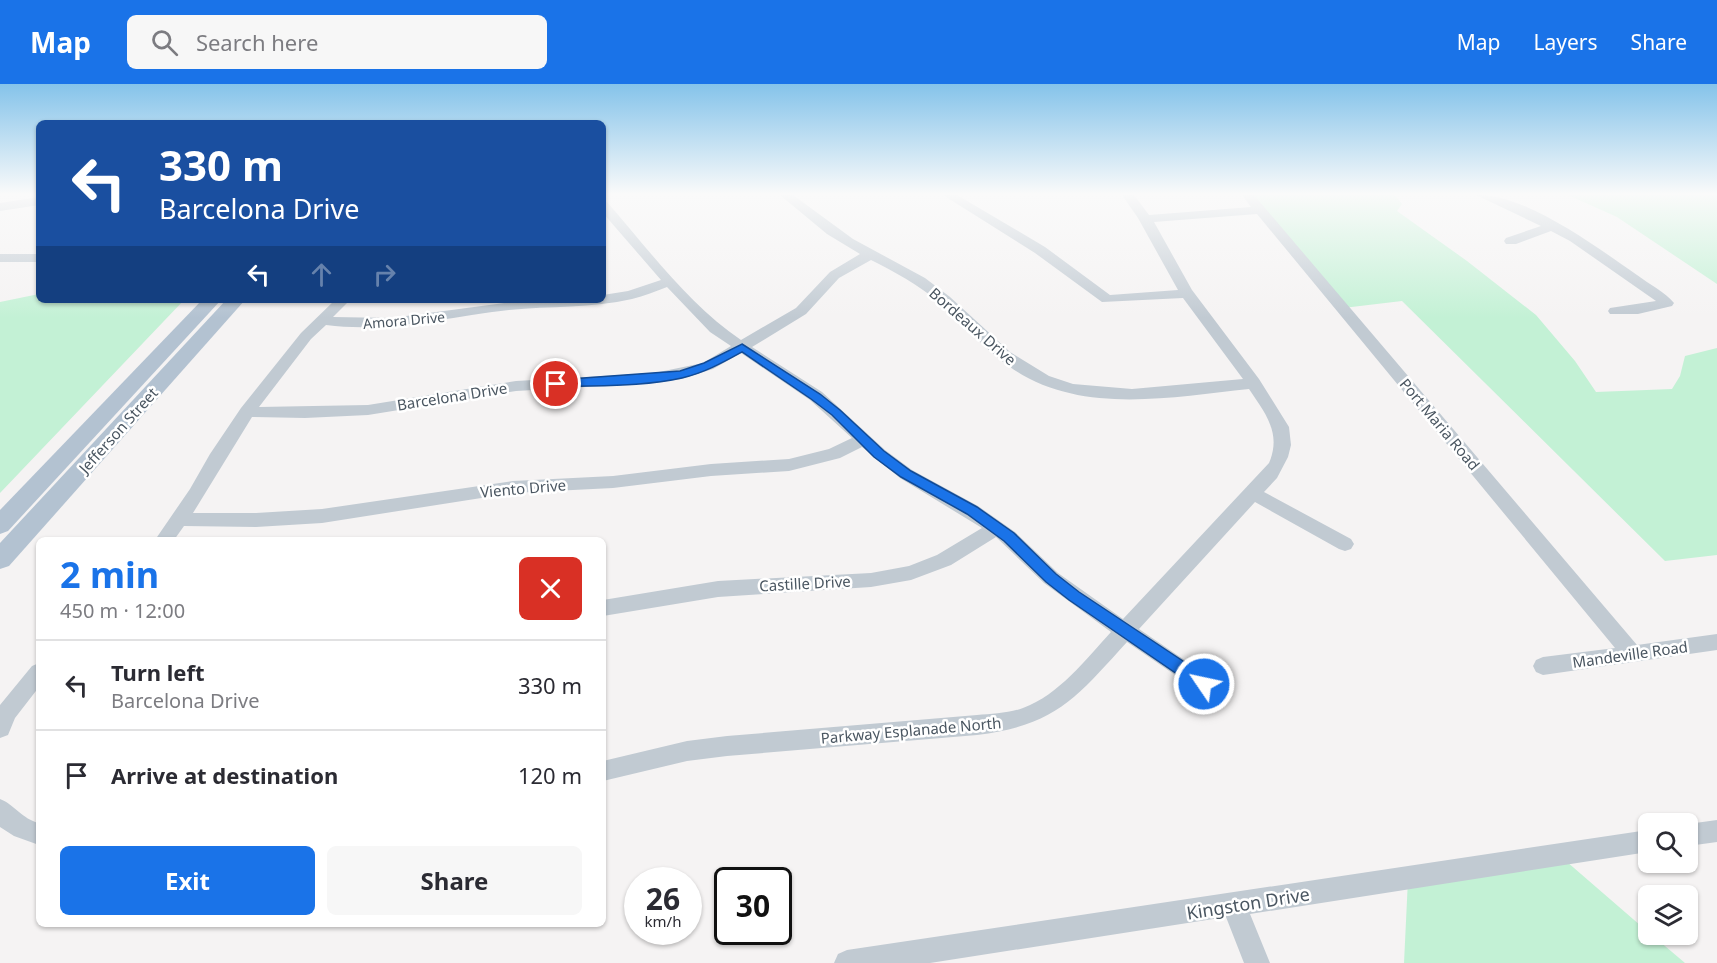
<!DOCTYPE html>
<html lang="en">
<head>
<meta charset="utf-8">
<style>
  :root { --surface:#fff; --page:#f7f7f7; --text:#2b2b33; --muted:#7c7c81; --line:#e1e1e2; --accent:#1a73e8 }
  body { margin:0; font-family:"Noto Sans",sans-serif; background:var(--page); color:var(--text); height:100vh; display:flex; flex-direction:column; font-size:22px; white-space:nowrap }
  * { box-sizing:border-box; margin:0 }
  p { font-size:20px; color:var(--muted) }
  .icon { flex:none; width:33px; height:33px; fill:none; stroke:currentColor; stroke-width:2; stroke-linecap:round; stroke-linejoin:round }
  .map { position:relative; flex:1; overflow:hidden }
  .sheet { position:absolute; left:36px; top:453px; width:570px; height:390px; display:flex; flex-direction:column; background:var(--surface); border-radius:9px; box-shadow:0 2px 4px #0004 }
  .sheet>* { flex:none }
  .hud { position:absolute; left:36px; top:36px; width:570px; height:183px; border-radius:9px; box-shadow:0 2px 4px #0004; background:#1a4fa0; color:#fff; overflow:hidden }
  .buttons { position:absolute; left:1638px; top:729px; display:grid; gap:12px }
  .buttons a { display:grid; place-items:center; width:60px; height:60px; border-radius:9px; background:var(--surface); box-shadow:0 2px 4px #0004; font-size:30px }
  .speed { position:absolute; left:624px; top:783px; display:flex; gap:12px; font-size:30px; font-weight:700; text-align:center }
  .speed>* { display:grid; place-content:center; width:78px; height:78px; border-radius:50%; background:var(--surface); box-shadow:0 2px 4px #0004; line-height:1 }
  .speed small { font-size:15px; font-weight:400 }
  .speed .limit { border:3px solid #111; border-radius:9px; background:#fff; color:#111 }
  .pin { position:absolute; display:grid; place-items:center; width:51px; height:51px; color:#fff; margin:-26px; border:3px solid #fff; border-radius:50%; box-shadow:0 2px 6px #0007 }
  .me { position:absolute; width:66px; margin:-33px; rotate:304deg; stroke-linejoin:round; filter:drop-shadow(0 0 4px #0008) }
  .turn { display:flex; align-items:center; gap:21px; height:126px; padding:0 24px; font-size:27px }
  .turn .icon { width:78px; height:78px; stroke-width:2.5 }
  .turn b { display:block; font-size:42px; line-height:51px }
  .lanes { display:flex; align-items:center; height:57px; padding:0 24px; background:#0003; justify-content:center; gap:30px; direction:ltr }
  .lanes .off { opacity:.35 }
  .round { display:grid; place-items:center; flex:none; width:63px; height:63px; border-radius:9px; background:var(--page) }
  .summary { display:flex; align-items:center; justify-content:space-between; height:102px; padding:0 24px }
  h1 { font-size:36px; font-weight:700; line-height:45px; color:var(--accent) }
  .cta { display:flex; gap:12px; margin-top:auto; padding:12px 24px }
  .cta a { flex:1; height:69px; border-radius:9px; background:var(--accent); color:#fff; font-size:24px; font-weight:700; line-height:69px; text-align:center }
  .cta a+a { background:var(--page); color:var(--text) }
  ul { padding:0; list-style:none }
  li { display:flex; align-items:center; gap:18px; height:90px; padding:0 24px; border-top:2px solid var(--line) }
  li div { flex:1 }
  li b { display:block; font-size:22px }
  li em { font-style:normal }
  header { display:flex; align-items:center; gap:36px; box-sizing:border-box; height:84px; padding:0 30px; background:var(--accent); color:#fff }
  header strong { font-size:28px }
  nav { display:flex; gap:33px; margin-inline-start:auto; font-size:21px }
  .search { width:420px; height:54px; background:var(--page); display:flex; align-items:center; gap:15px; box-sizing:border-box; padding:0 21px; border-radius:9px; color:var(--muted); font-size:22px }
  .map>svg:first-child { display:block }
  .green { fill:#c3f1d5 }
  .lines { fill:none; stroke-linecap:round; stroke-linejoin:round }
  .minor { fill:#c1cad2; fill-rule:evenodd }
  .major { fill:#b3c2d1; fill-rule:evenodd }
  .route { fill:#1a73e8; stroke:#114b97; stroke-width:1.5 }
  .labels { text-anchor:middle; dominant-baseline:central; stroke-width:5; stroke-linejoin:round; paint-order:stroke }
  .far-street-label { font-size:14px; fill:#4a5661; stroke:#fff }
  .street-label { font-size:15px; fill:#4a5661; stroke:#fff }
  .near-street-label { font-size:18px; fill:#4a5661; stroke:#fff }
</style>
</head>
<body>
<header>
<strong>Map</strong>
<div class="search"><svg class="icon" aria-label="search" viewBox="0 0 24 24"><circle cx="10" cy="10" r="6"/><path d="M15 15l6 6"/></svg>Search here</div>
<nav><a>Map</a><a>Layers</a><a>Share</a></nav>
</header>
<div class="map">
<svg width="1717" height="879" viewBox="0 0 1717 879">
  <rect width="100%" height="100%" fill="#f5f3f3"/>
  <!-- green -->
  <g class="green">
    <polygon points="1247,111 1395,111 1402,120 1397,127 1467,177 1536,231 1575,277 1596,308 1672,305 1680,292 1685,272 1717,264 1717,471 1665,477 1402,217 1343,224"/>
    <polygon points="1568,111 1717,111 1717,200 1617,133"/>
    <polygon points="39,210 39,216 184,216 0,409 0,218"/>
    <polygon points="1559,771 1648,848 1648,850 1652,851 1685,879 1404,879 1408,795"/>
  </g>
  <g class="lines">
    <!-- minor -->
    <g class="minor">
      <path d="M780 111H793L853 155 925 194 950 213 1010 268 1049 292 1073 300 1132 305 1243 295 1183 214 1102 218 1035 169 943 111H957L1045 163 1110 211 1178 206 1138 134 1122 111H1134L1149 131 1251 123 1242 111H1254L1637 561 1717 550V566L1543 591 1536 588 1533 582 1536 576 1543 573 1615 564 1257 130 1154 138 1192 206 1259 295 1289 343 1291 361 1288 373 1277 394 1264 408 1351 455 1354 460 1351 465 1345 467 1339 465 1255 418 1139 545 1211 594 1214 600 1211 606 1204 609 1197 606 1127 558C1076 614 1056 641 977 651L727 672 687 677 603 697V677L687 657 727 652 977 631C992 630 1009 629 1023 624 1059 611 1086 575 1111 548L1044 499 996 453 951 481 911 496 871 503 718 513 603 532V516L718 497 871 489 909 482 937 471 982 444 900 394 862 363 840 374 789 387 711 392 613 404 513 409 322 439 256 443 184 442 174 456H155L190 405 210 370 241 324 301 249 335 216H350L333 233 391 234 527 216H603V211L628 207 661 196 603 129V117L607 118C649 166 689 221 741 256L796 224 830 188 860 170 827 150ZM871 176C895 188 919 201 940 219 964 240 984 265 1010 283 1079 332 1171 313 1249 305 1265 329 1282 349 1269 379L1123 535 1058 489 1015 448 978 422 912 386 885 366 822 308 752 263 806 230 839 194ZM667 203 710 248 731 262 703 279 654 289 516 297 368 321 259 323 311 255 326 241C388 249 447 233 509 226 550 222 592 224 632 215 644 212 656 207 667 203ZM741 269 810 316 852 354 829 365 789 375 711 380 613 392 513 397 322 425 256 429H193L252 333 305 334 368 331 516 307 654 299 681 295 713 285Z"/>
      <path d="M1476 111C1523 108 1598 164 1637 191 1649 200 1665 208 1674 219L1672 222 1638 230H1610L1608 227 1610 224 1656 217 1570 157 1551 147 1516 160H1506L1504 157 1506 154 1541 142Z"/>
      <polygon points="39,113 39,121 0,127 0,119"/>
      <rect x="0" y="170" width="39" height="8"/>
      <polygon points="39,579 39,603 15,634 8,651 0,654 0,621 32,582"/>
      <path d="M0 715C15 721 22 735 39 739V761L14 752 0 743Z"/>
      <polygon points="1717,736 1717,758 1688,762 1688,740"/>
      <polygon points="1648,746 1648,768 1250,830 1270,879 1244,879 1226,833 930,879 834,879 838,870 847,866"/>
    </g>
    <!-- major -->
    <g class="major">
      <polygon points="202,216 221,216 8,447 0,450 0,426"/>
      <polygon points="226,216 245,216 9,482 0,485 0,459"/>
    </g>
  </g>
  <!-- sky -->
  <linearGradient id="sky" x2="0" y2="1"><stop stop-color="#85c3ea"/><stop offset="0.47" stop-color="#fafafa"/><stop offset="1" stop-color="#fafafa" stop-opacity="0"/></linearGradient>
  <rect width="1717" height="234" fill="url(#sky)"/>
  <!-- route -->
  <path class="route" d="M742 260 820 310 840 326 884 367 911 387 977 423 1014 449 1056 490 1079 508 1210 595 1212 600 1210 605 1204 607 1199 605 1069 516 1046 498 1004 457 967 430 901 393 874 373 832 331 811 315 742 268C722 279 704 289 682 294 641 303 597 301 556 303L550 300 556 296 680 287 704 279Z"/>
  <g class="labels">
    <!-- far-street labels -->
    <g class="far-street-label">
      <text transform="translate(404 236) rotate(-5)">Amora Drive</text>
    </g>
    <!-- street labels -->
    <g class="street-label">
      <text transform="translate(973 242) rotate(41)">Bordeaux Drive</text>
      <text transform="translate(452 312) rotate(-9)">Barcelona Drive</text>
      <text transform="translate(1440 340) rotate(50)">Port Maria Road</text>
      <text transform="translate(118 346) rotate(-48)">Jefferson Street</text>
      <text transform="translate(523 404) rotate(-5)">Viento Drive</text>
      <text transform="translate(805 499) rotate(-3)">Castille Drive</text>
      <text transform="translate(1630 570) rotate(-8)">Mandeville Road</text>
      <text transform="translate(911 646) rotate(-5)">Parkway Esplanade North</text>
    </g>
    <!-- near-street labels -->
    <g class="near-street-label">
      <text transform="translate(1248 819) rotate(-9)">Kingston Drive</text>
    </g>
  </g>
</svg>
<div class="buttons">
<a><svg class="icon" aria-label="search" viewBox="0 0 24 24"><circle cx="10" cy="10" r="6"/><path d="M15 15l6 6"/></svg></a>
<a><svg class="icon" aria-label="layers" viewBox="0 0 24 24"><path d="M12 4l9 5-9 5-9-5zM3 14l9 5 9-5"/></svg></a>
</div>
<div class="speed"><div>26<small>km/h</small></div><div class="limit">30</div></div>
<div class="pin" style="left:556px;top:300px;background:#d93025"><svg class="icon" aria-label="arrive" viewBox="0 0 24 24"><path d="M6 21V4h12l-3 4 3 4H6"/></svg></div>
<svg class="me" style="left:1204px;top:600px" viewBox="-20 -20 40 40"><circle r="17" fill="#1a73e8" stroke="#fff" stroke-width="3"/><path d="M0-11L8 9 0 5-8 9z" fill="#fff"/></svg>
<div class="hud">
<div class="turn"><svg class="icon" aria-label="left" viewBox="0 0 24 24"><path d="M17 20v-9H6M10 6l-5 5 5 5"/></svg><div><b>330 m</b>Barcelona Drive</div></div>
<div class="lanes"><svg class="icon" aria-label="left" viewBox="0 0 24 24"><path d="M17 20v-9H6M10 6l-5 5 5 5"/></svg><svg class="icon off" aria-label="ahead" viewBox="0 0 24 24"><path d="M12 20V5M6 11l6-6 6 6"/></svg><svg class="icon off" aria-label="right" viewBox="0 0 24 24"><path d="M7 20v-9h11M14 6l5 5-5 5"/></svg></div>
</div>
<section class="sheet">
<div class="summary"><div><h1>2 min</h1><p>450 m · 12:00</p></div><a class="round" style="background:#d93025;color:#fff"><svg class="icon" aria-label="close" viewBox="0 0 24 24"><path d="M6 6l12 12M18 6L6 18"/></svg></a></div>
<ul>
<li><svg class="icon" aria-label="left" viewBox="0 0 24 24"><path d="M17 20v-9H6M10 6l-5 5 5 5"/></svg><div><b>Turn left</b><p>Barcelona Drive</p></div><em>330 m</em></li>
<li><svg class="icon" aria-label="arrive" viewBox="0 0 24 24"><path d="M6 21V4h12l-3 4 3 4H6"/></svg><div><b>Arrive at destination</b></div><em>120 m</em></li>
</ul>
<div class="cta"><a>Exit</a><a>Share</a></div>
</section>
</div>
</body>
</html>
